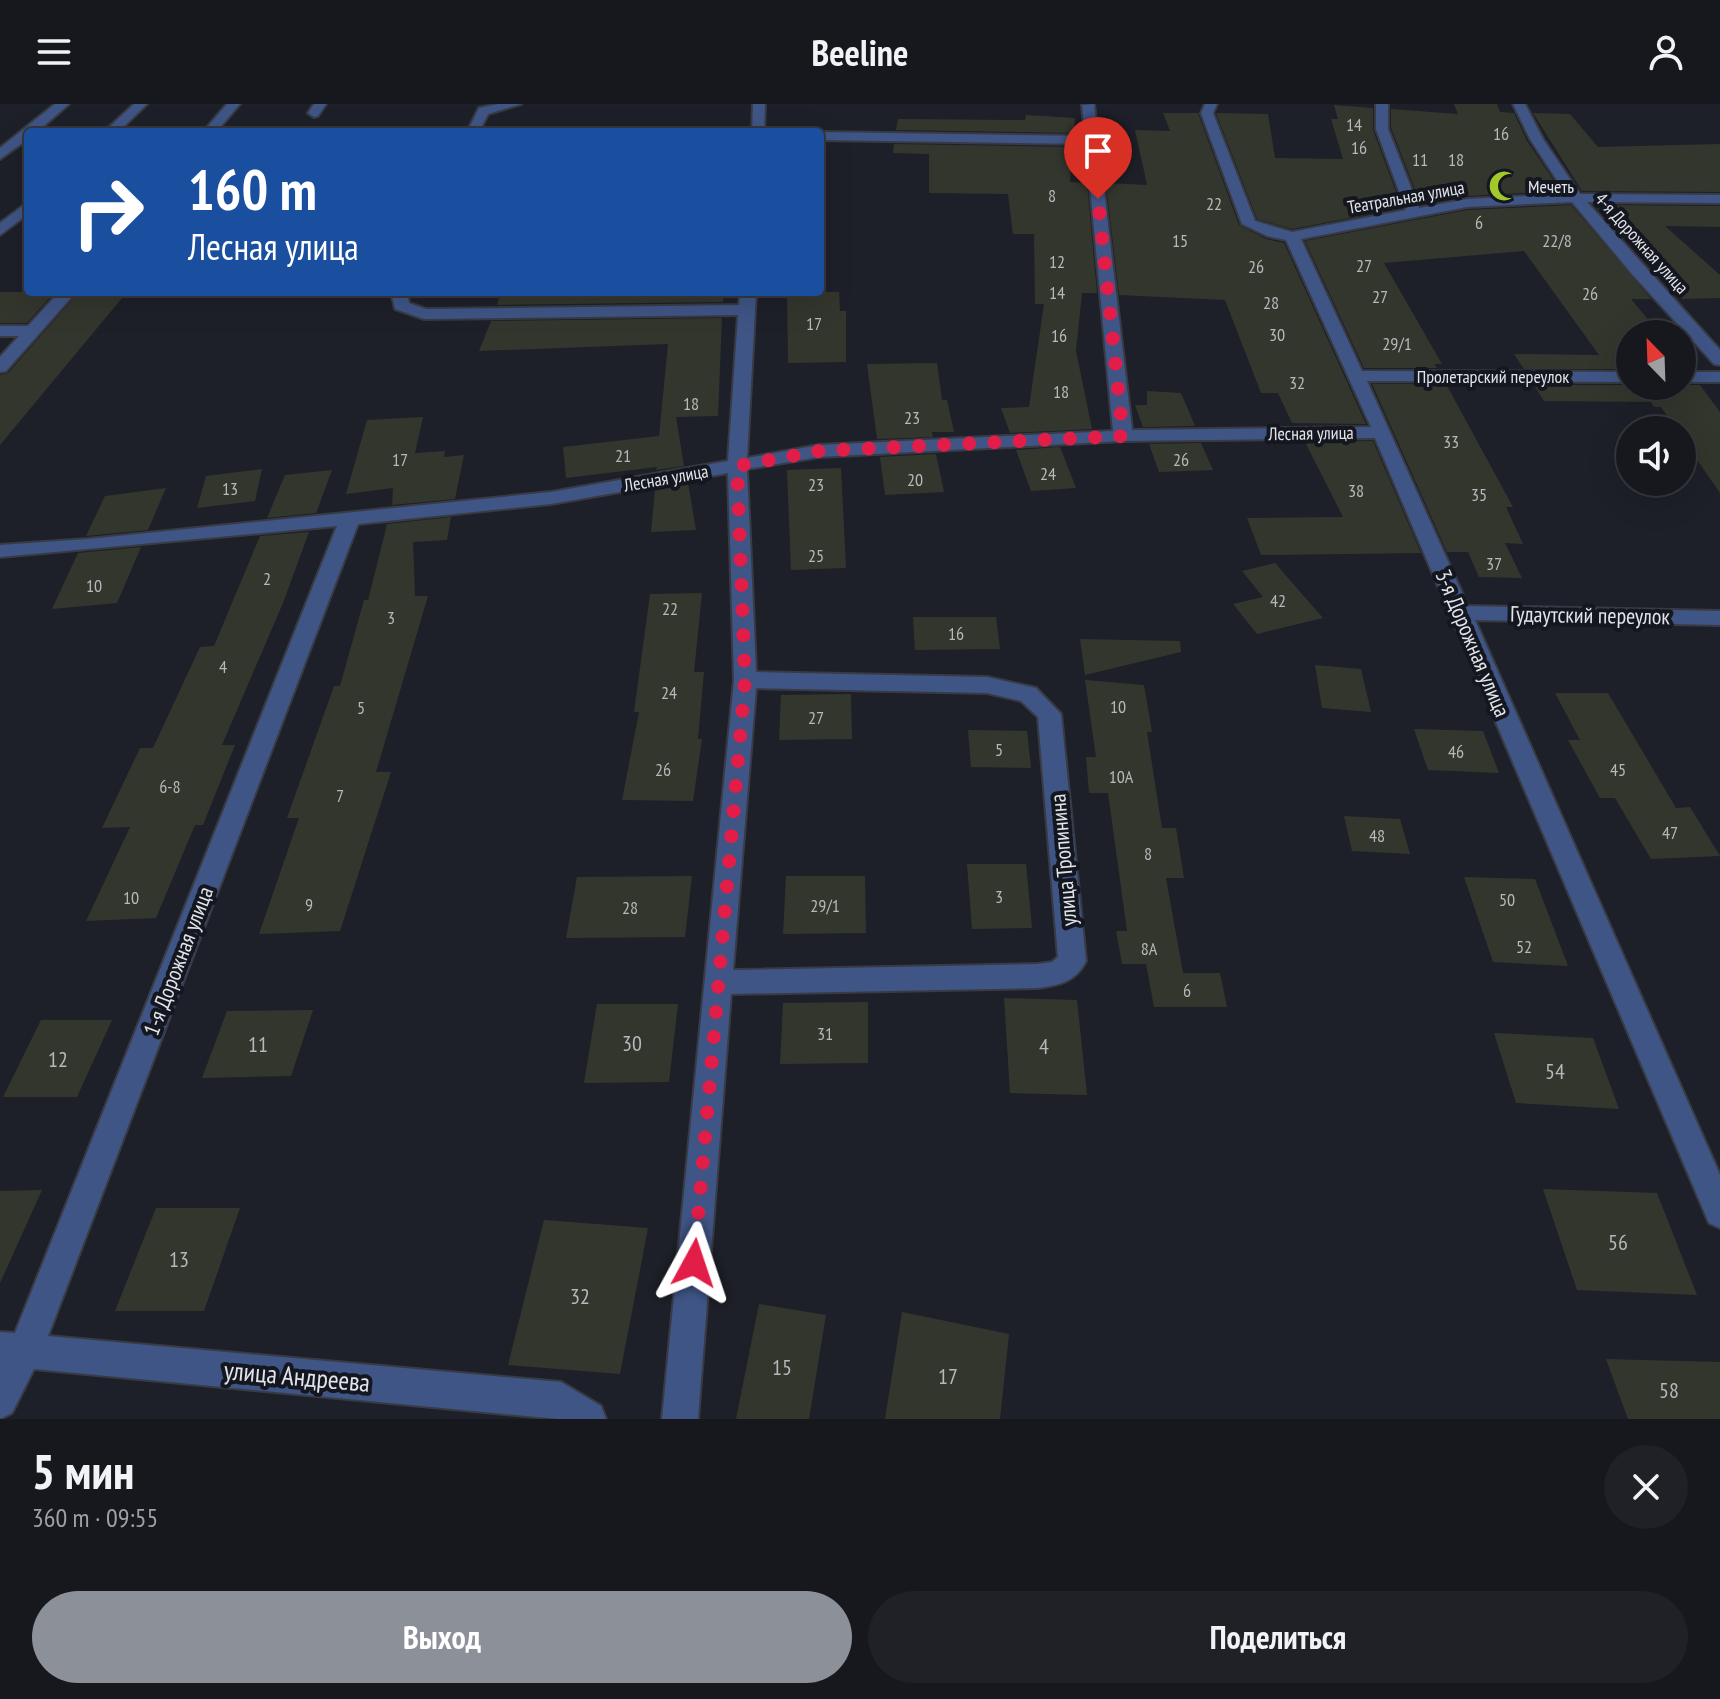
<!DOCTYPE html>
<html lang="ru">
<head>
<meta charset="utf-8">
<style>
  :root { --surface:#16181e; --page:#1f2127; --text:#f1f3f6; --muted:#9ea0a4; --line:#35373c; --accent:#8c9099 }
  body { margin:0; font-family:"PT Sans Narrow",sans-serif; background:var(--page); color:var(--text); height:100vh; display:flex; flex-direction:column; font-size:30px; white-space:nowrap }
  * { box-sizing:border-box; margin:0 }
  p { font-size:26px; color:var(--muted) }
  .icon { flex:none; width:44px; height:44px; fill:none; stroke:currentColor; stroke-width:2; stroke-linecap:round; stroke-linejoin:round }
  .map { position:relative; height:1315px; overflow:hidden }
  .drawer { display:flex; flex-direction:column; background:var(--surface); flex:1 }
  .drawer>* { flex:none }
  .top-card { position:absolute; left:24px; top:24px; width:800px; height:168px; border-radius:8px; box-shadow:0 8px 32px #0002,0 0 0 2px var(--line); background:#1a4fa0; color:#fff; overflow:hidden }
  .needle { width:52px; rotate:337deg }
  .controls { position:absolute; left:1616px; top:216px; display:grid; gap:16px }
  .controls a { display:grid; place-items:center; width:80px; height:80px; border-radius:50%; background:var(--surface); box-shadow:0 8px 32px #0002,0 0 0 2px var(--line); font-size:40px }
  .pin { position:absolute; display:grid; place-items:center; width:68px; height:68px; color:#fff; margin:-82px -34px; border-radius:50% 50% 50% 0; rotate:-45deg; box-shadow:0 0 8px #0007 }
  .pin .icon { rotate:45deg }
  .me { position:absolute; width:88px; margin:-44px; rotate:5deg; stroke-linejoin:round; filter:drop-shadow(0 0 6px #0008) }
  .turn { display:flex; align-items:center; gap:28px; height:168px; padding:0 32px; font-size:36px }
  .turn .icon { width:104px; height:104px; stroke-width:2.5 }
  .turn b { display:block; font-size:56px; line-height:68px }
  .round { display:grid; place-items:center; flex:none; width:84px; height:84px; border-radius:42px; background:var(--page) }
  .overview { display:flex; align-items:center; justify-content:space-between; height:136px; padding:0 32px }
  h1 { font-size:48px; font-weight:700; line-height:60px }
  .cta { display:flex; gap:16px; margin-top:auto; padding:16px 32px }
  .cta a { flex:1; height:92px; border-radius:48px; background:var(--accent); color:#fff; font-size:32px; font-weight:700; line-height:92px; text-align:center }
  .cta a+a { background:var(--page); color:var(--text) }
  header { display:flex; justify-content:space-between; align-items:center; height:104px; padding:0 32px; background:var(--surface); font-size:36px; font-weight:700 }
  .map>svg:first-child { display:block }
  .building { fill:#33362d }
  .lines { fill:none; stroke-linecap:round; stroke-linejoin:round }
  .street-casing { stroke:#383b43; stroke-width:4 }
  .street { fill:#3f5586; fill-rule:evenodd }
  .route { stroke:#e11d48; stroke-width:14; stroke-dasharray:0 25.2 }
  .labels { text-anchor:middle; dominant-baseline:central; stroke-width:8; stroke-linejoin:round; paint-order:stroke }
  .number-label { font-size:18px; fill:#b6b8ba }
  .far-poi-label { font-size:18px; fill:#e1e4e9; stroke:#14171f; text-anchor:start }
  .far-street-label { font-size:18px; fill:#e1e4e9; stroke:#14171f }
  .street-label { font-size:22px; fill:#e1e4e9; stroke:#14171f }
  .near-number-label { font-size:22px; fill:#b6b8ba }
  .near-street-label { font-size:26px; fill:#e1e4e9; stroke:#14171f }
</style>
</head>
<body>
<header><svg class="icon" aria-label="menu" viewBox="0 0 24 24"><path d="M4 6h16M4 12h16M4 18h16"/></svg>Beeline<svg class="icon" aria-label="person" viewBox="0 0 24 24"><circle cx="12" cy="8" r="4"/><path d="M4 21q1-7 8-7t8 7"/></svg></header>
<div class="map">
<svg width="1720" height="1315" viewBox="0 0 1720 1315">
  <rect width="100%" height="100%" fill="#1d2028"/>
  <!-- building -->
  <g class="building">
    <polygon points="1454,0 1497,0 1500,8 1514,9 1527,37 1561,87 1467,92 1421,101 1391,24 1391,5 1458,10"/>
    <polygon points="1334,1 1373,4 1373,26 1402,104 1292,125 1257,115 1216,9 1268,10 1275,54 1343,55 1331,15 1338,15"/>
    <polygon points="1163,9 1198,9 1239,121 1266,135 1284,139 1366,320 1292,319 1278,289 1261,289 1225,196 1119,191 1106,79 1147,81 1135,26 1170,27"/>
    <polygon points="1533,9 1570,10 1598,43 1720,40 1720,88 1582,87"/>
    <polygon points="1026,11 1075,14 1074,29 896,26 898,15 1025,16"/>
    <polygon points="894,40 1072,43 1070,78 1087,79 1097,189 1082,189 1076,247 1092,325 1010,329 1001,304 1029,303 1044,200 1035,200 1034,130 1013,130 1008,90 929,89 929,50 893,49"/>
    <polygon points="1571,101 1651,195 1631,195 1660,230 1630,230 1630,265 1524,265 1514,250 1599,251 1524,147 1384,159 1442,260 1434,260 1437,264 1364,264 1305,137 1467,106"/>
    <polygon points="1594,101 1720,102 1720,123 1665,122 1720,171 1720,194 1678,195"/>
    <polygon points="0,188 55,188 27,219 0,219"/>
    <polygon points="79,188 127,188 0,341 0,271 8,269"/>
    <polygon points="501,188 724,188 723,198 497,201"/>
    <polygon points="787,188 839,188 840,207 846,207 846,258 788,259"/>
    <polygon points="722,214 718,312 676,313 684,362 656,366 657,363 566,374 563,343 659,332 668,240 479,247 491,217"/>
    <polygon points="937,259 942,296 947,296 954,328 932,328 933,333 877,335 867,260"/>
    <polygon points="1372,280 1446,280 1513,403 1506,403 1523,440 1505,439 1522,474 1479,473 1468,448 1447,448"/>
    <polygon points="1534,281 1700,281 1720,308 1720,389 1682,334 1682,326 1677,326 1661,303 1654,303 1651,298 1544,297"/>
    <polygon points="1147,287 1181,289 1195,322 1143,323 1135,301 1147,301"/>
    <polygon points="423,313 415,349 445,347 444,353 464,351 455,395 392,401 393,384 346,390 367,316"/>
    <polygon points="1373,337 1421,449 1261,451 1247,414 1343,413 1305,338"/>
    <polygon points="1201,339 1213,366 1159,368 1149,340"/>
    <polygon points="1060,343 1076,384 1031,387 1016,346"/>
    <polygon points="936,350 944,388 885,391 880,353"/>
    <polygon points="841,364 846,464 791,466 787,366"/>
    <polygon points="262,365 255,397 197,404 206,372"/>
    <polygon points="332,366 316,409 267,414 285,371"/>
    <polygon points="688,379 696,426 651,428 655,385"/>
    <polygon points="166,384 148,426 86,432 105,392"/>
    <polygon points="451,413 447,436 413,438 415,492 428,492 376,668 391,668 340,827 259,830 299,714 287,714 334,582 340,582 364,496 368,496 387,420"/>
    <polygon points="309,428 283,499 222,641 235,641 203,721 195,721 156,814 86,817 130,723 102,724 140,644 153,644 200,543 214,542 260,432"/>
    <polygon points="141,443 117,499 52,505 78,449"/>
    <polygon points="1275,459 1323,514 1257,530 1233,500 1263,493 1242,467"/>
    <polygon points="702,489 694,568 704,568 698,635 702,635 693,697 622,696 639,608 634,608 650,490"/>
    <polygon points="913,513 996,513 1000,545 915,546"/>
    <polygon points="1080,535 1180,537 1181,548 1085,571"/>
    <polygon points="1315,561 1361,565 1371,608 1322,604"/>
    <polygon points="1085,576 1144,581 1152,628 1147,628 1162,724 1176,724 1184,774 1166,774 1183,869 1220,869 1227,903 1154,903 1146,860 1122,860 1116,827 1127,827 1108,689 1089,689 1086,653 1096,653"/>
    <polygon points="1555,589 1608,589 1676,704 1690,703 1720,752 1651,755 1615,694 1600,694 1568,636 1580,636"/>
    <polygon points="851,590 852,635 779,636 781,591"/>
    <polygon points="1414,625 1483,627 1499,669 1428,666"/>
    <polygon points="968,626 1027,627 1031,664 971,663"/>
    <polygon points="1344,712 1400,715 1410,750 1352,747"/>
    <polygon points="967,760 1026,760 1032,824 972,825"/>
    <polygon points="692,772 685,833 566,834 577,773"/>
    <polygon points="786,772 865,772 866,829 783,830"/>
    <polygon points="1464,773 1535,775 1568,862 1493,858"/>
    <polygon points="1004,894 1077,896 1087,991 1010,989"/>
    <polygon points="868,898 868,959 780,960 783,899"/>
    <polygon points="597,900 678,900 669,978 584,979"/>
    <polygon points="313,906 291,972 202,974 227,907"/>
    <polygon points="41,916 112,916 77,993 3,993"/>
    <polygon points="1494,929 1593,934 1619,1005 1516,999"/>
    <polygon points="1543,1085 1657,1089 1697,1191 1577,1186"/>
    <polygon points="42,1086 0,1179 0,1087"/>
    <polygon points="156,1104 240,1104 204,1207 115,1207"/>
    <polygon points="544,1116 648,1124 620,1270 508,1261"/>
    <polygon points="759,1200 826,1211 809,1315 736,1315"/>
    <polygon points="902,1208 1009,1230 1000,1315 885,1315"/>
    <polygon points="1606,1255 1720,1258 1720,1315 1628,1315"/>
  </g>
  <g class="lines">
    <!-- street casing -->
    <g class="street-casing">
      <g id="street">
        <polygon points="55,0 69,0 37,28 28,28 28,35 0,55 0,44"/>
        <polygon points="134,0 147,0 118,28 104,28"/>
        <polygon points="227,0 240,0 216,28 203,28"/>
        <polygon points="314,0 326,0 318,12 314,13 308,9"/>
        <polygon points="498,0 521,0 488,10 479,28 467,28 479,4"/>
        <polygon points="753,0 765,0 764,28 752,28"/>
        <path d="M1094 0 1132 326 1371 323 1286 136 1267 132 1242 120 1201 9 1205 0H1217L1213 9 1255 117 1292 128 1406 106 1376 25V0H1388V25L1419 104 1467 95 1566 90 1530 35 1513 0H1525L1543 35 1580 90 1720 91V99L1587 98 1720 246V261L1714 260 1632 170 1572 98 1467 103 1301 135 1362 267 1630 268V278L1367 277 1468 502 1720 507V521L1475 516 1720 1071V1124L1709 1119 1375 334 1123 337 819 353 747 365 756 568 987 573 1036 584 1061 610 1086 857C1076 878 1059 881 1038 884L731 890 698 1315H662L734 576 728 369 551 400 358 420 48 1232 561 1278 601 1302 606 1315H558L34 1265 12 1309 0 1315V1228L15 1229 337 422 0 453V441L88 435 551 388 728 357 738 211 424 215 395 205 391 188H407L409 199 426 205 739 201 740 188H756L747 354 819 341 1113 327 1086 40 820 36V28L1085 32 1082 1ZM756 584 987 589 1021 597 1038 613 1058 853 1052 858 1038 860 733 866Z"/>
        <polygon points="28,98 28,110 0,131 0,119"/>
        <polygon points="59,188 76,188 6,267 0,268 0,253 19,232 0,232 0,222 28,222"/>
        <rect x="1682" y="268" width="38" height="10"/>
      </g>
    </g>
    <!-- street -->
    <use href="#street" class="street"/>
  </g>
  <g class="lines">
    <!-- route -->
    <polyline class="route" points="694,1159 745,576 737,362 819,347 1123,332 1098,95"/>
  </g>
  <!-- icons -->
  <defs>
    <g id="mosque-bare" transform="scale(2.4)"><path d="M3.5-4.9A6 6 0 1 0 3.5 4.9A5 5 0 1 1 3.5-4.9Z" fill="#a1c929" stroke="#14171f" stroke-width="2.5" paint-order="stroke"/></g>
  </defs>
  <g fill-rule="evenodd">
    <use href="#mosque-bare" x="1504" y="82"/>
  </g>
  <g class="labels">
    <!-- number labels -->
    <g class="number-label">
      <text x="1354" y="20">14</text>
      <text x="1501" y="29">16</text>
      <text x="1359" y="43">16</text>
      <text x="1420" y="55">11</text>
      <text x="1456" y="55">18</text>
      <text x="1052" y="91">8</text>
      <text x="1214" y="99">22</text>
      <text x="1479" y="118">6</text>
      <text x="1180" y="136">15</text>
      <text x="1557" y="136">22/8</text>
      <text x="1057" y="157">12</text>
      <text x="1364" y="161">27</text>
      <text x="1256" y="162">26</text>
      <text x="1057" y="188">14</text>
      <text x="1590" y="189">26</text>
      <text x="1380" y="192">27</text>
      <text x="1271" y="198">28</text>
      <text x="814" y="219">17</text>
      <text x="1277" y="230">30</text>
      <text x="1059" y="231">16</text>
      <text x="1397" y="239">29/1</text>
      <text x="1297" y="278">32</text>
      <text x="1061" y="287">18</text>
      <text x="691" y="299">18</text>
      <text x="912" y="313">23</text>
      <text x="1451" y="337">33</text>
      <text x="623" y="351">21</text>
      <text x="400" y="355">17</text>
      <text x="1181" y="355">26</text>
      <text x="1048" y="369">24</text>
      <text x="915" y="375">20</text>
      <text x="816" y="380">23</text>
      <text x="230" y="384">13</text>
      <text x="1356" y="386">38</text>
      <text x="1479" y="390">35</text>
      <text x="816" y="451">25</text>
      <text x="1494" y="459">37</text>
      <text x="267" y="474">2</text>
      <text x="94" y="481">10</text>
      <text x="1278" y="496">42</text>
      <text x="670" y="504">22</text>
      <text x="391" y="513">3</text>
      <text x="956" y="529">16</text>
      <text x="223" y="562">4</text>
      <text x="669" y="588">24</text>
      <text x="1118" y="602">10</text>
      <text x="361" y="603">5</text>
      <text x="816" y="613">27</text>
      <text x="999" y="645">5</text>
      <text x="1456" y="647">46</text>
      <text x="663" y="665">26</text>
      <text x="1618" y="665">45</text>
      <text x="1121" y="672">10А</text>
      <text x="170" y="682">6-8</text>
      <text x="340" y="691">7</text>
      <text x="1670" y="728">47</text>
      <text x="1377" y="731">48</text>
      <text x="1148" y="749">8</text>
      <text x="999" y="792">3</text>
      <text x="131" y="793">10</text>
      <text x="1507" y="795">50</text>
      <text x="309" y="800">9</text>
      <text x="825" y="801">29/1</text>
      <text x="630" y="803">28</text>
      <text x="1524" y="842">52</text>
      <text x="1149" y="844">8А</text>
      <text x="1187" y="886">6</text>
      <text x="825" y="929">31</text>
    </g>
    <!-- far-poi labels -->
    <g class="far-poi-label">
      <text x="1528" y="82">Мечеть</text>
    </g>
    <!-- far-street labels -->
    <g class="far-street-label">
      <text transform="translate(1406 93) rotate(-10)">Театральная улица</text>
      <text transform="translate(1642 139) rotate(48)">4-я Дорожная улица</text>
      <text x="1493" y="272">Пролетарский переулок</text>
      <text transform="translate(1311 329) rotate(-1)">Лесная улица</text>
      <text transform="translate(666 374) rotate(-10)">Лесная улица</text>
    </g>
    <!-- street labels -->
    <g class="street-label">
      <text transform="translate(1590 511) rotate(1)">Гудаутский переулок</text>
      <text transform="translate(1473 539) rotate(67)">3-я Дорожная улица</text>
      <text transform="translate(1063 756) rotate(-95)">улица Тропинина</text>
      <text transform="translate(178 857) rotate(-69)">1-я Дорожная улица</text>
    </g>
    <!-- near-number labels -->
    <g class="near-number-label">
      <text x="632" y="939">30</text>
      <text x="258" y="940">11</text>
      <text x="1044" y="942">4</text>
      <text x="58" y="955">12</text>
      <text x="1555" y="967">54</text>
      <text x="1618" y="1138">56</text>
      <text x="179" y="1155">13</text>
      <text x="580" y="1192">32</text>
      <text x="782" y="1263">15</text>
      <text x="948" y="1272">17</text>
      <text x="1669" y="1286">58</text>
    </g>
    <!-- near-street labels -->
    <g class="near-street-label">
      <text transform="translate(297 1272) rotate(5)">улица Андреева</text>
    </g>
  </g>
</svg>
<div class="controls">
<a><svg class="needle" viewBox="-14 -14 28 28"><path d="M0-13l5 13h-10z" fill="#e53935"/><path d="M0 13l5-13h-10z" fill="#9ea0a4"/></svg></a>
<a><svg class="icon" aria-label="sound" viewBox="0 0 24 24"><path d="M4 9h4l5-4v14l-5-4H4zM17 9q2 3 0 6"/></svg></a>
</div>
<div class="pin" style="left:1098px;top:95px;background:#d93025"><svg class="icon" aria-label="arrive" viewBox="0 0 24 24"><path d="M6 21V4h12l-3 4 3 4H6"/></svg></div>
<svg class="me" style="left:694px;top:1159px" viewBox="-20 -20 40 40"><path d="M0-17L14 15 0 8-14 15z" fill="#e11d48" stroke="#fff" stroke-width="4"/></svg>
<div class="top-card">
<div class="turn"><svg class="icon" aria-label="right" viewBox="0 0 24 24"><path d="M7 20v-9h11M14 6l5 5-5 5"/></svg><div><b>160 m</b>Лесная улица</div></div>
</div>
</div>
<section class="drawer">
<div class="overview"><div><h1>5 мин</h1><p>360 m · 09:55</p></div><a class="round"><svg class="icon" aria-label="close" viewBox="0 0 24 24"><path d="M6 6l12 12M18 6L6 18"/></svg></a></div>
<div class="cta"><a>Выход</a><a>Поделиться</a></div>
</section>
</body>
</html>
